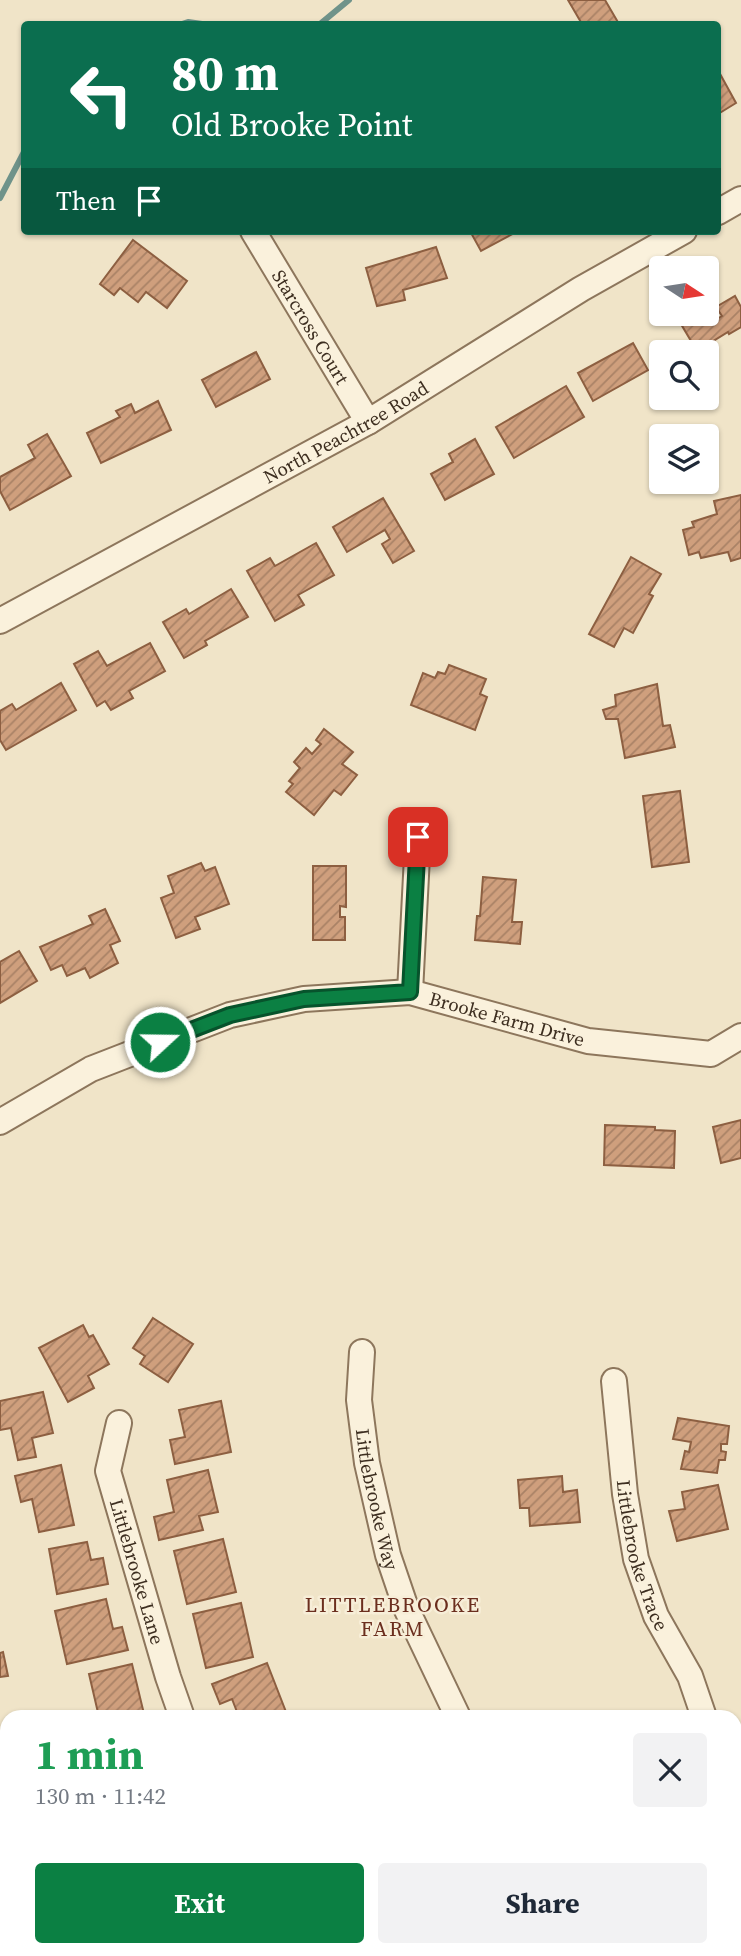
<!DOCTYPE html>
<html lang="en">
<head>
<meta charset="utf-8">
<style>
  :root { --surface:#fff; --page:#f2f2f3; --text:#1f2937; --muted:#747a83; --accent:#0b8043 }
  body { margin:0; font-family:"Source Serif 4",serif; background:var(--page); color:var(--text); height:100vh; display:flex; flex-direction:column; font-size:26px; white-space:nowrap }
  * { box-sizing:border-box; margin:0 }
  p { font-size:23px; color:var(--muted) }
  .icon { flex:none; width:38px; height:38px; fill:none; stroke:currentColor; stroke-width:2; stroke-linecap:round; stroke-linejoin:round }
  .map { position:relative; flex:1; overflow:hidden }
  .sheet { position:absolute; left:0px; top:1710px; width:742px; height:247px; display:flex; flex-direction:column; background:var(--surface); border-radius:21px 21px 0 0; box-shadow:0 2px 5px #0004 }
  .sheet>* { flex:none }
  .guide { position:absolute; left:21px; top:21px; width:700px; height:214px; border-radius:7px; box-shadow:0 2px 5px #0004; background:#0b6e4f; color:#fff; overflow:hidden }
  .needle { width:46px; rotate:102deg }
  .controls { position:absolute; left:649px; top:256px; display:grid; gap:14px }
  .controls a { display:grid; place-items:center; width:70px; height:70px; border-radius:7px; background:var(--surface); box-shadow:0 2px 5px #0004; font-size:35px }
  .pin { position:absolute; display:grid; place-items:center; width:60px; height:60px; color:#fff; margin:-30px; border-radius:14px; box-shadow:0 4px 10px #0006 }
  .me { position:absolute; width:77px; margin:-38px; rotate:69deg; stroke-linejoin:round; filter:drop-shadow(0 0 5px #0008) }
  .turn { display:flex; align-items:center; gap:24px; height:147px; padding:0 35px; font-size:32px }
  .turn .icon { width:91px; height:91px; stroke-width:2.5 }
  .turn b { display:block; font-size:49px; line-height:60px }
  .then { display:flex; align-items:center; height:66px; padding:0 35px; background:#0003; gap:14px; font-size:26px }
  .round { display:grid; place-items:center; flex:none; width:74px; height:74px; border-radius:7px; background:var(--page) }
  .headline { display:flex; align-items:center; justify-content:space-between; height:119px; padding:0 35px }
  h1 { font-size:42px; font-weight:700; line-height:52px; color:#1e9e55 }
  .button { display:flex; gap:14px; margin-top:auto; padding:14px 35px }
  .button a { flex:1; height:80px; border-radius:7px; background:var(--accent); color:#fff; font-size:28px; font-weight:700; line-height:80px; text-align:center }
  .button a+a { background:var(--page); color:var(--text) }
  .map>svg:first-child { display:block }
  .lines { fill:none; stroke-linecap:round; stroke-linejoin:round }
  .stream { stroke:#6f938a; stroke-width:6 }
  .building { fill:url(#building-hatch); stroke:#8d5f41; stroke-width:2 }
  .street-casing { stroke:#8d765c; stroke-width:28 }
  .street { stroke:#faf1dc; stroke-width:24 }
  .route-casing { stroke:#07532c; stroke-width:18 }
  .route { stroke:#0b8043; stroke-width:12 }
  .labels { text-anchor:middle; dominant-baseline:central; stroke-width:5; stroke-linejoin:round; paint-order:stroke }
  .street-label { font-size:19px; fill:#3d2e20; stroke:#f7eed8 }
  .neighbourhood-label { font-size:21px; letter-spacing:2px; fill:#6b2e1e; stroke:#f7eed8 }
</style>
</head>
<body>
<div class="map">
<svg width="741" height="1956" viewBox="0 0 741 1956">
  <defs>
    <pattern id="building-hatch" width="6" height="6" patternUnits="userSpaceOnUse" patternTransform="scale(1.75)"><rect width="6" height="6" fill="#cf9f7d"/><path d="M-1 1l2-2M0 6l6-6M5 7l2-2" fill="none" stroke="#a98266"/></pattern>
  </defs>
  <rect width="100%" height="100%" fill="#f0e4c8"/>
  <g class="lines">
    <!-- stream -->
    <g class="stream">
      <polyline points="182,24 188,22 202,24"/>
      <polyline points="320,24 349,0"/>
      <polyline points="0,198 24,152"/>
    </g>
  </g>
  <!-- building -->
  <g class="building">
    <polygon points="568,0 605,0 619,24 582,24"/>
    <polygon points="719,72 736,103 718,114 718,73"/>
    <polygon points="470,231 518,231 481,251"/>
    <polygon points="133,240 187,281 167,308 146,292 138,302 120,288 114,295 100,284"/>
    <polygon points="436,247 447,278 403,290 405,300 377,306 366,268"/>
    <polygon points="735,296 741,307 741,327 729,334 728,332 697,351 678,319 688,313 707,313 707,303 717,319 722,316 716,307"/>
    <polygon points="633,343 648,370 593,401 578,373"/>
    <polygon points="256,352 270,379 216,407 202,380"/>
    <polygon points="566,386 584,417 514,458 496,427"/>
    <polygon points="158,401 171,430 101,463 87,433 120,417 116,411 131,404 135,413"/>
    <polygon points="47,434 71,476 10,510 0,491 0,477 35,458 28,445"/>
    <polygon points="475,439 494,474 445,500 431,474 453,462 449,454"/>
    <polygon points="741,495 741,558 731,561 728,552 701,558 699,552 689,555 683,530 694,527 692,522 717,514 714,501"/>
    <polygon points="383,498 414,551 393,563 382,544 390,539 385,530 347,552 333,527"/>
    <polygon points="316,543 334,575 298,595 304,605 275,621 247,571 270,558 275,566"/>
    <polygon points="631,557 661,574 649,594 653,596 633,633 624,628 614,647 589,634"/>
    <polygon points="231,589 248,617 205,641 207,645 184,658 163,622 186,609 189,614"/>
    <polygon points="150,643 165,671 129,691 133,698 111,710 105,701 97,706 74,664 98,651 107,666"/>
    <polygon points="449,665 486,679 480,694 487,697 475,730 411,705 423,673 435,678 438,672 445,674"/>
    <polygon points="61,683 76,710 6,750 0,740 0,711 12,704 16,710"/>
    <polygon points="657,684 663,726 670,725 675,747 625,758 618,719 606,719 603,710 616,706 615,695"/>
    <polygon points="324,729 353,752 342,764 357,775 341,795 334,790 314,815 286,792 293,784 289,781 300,768 294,762 306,748 312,754 321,744 316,740"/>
    <polygon points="680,791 689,862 652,867 643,796"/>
    <polygon points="201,863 205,871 215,867 229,904 195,917 200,929 176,938 161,898 174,893 168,876"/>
    <polygon points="313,866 346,866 346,907 340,906 340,917 345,917 345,940 313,940"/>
    <polygon points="483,877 516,880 512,922 522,922 520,944 475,940 477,916 480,916"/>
    <polygon points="105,909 120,941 110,945 118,963 90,978 85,968 67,976 62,965 51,970 40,947 93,924 89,916"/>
    <polygon points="19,951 37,981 0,1003 0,962"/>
    <polygon points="741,1120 741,1158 721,1163 713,1127"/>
    <polygon points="605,1125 655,1127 655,1130 675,1131 674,1168 604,1165"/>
    <polygon points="153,1318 193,1344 168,1382 140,1364 145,1356 133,1348"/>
    <polygon points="83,1325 89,1337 93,1335 109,1364 88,1376 94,1388 68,1402 39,1348"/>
    <polygon points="43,1392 53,1433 32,1438 36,1457 18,1460 11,1428 0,1430 0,1401"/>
    <polygon points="221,1401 231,1452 175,1464 170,1440 185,1437 179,1410"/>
    <polygon points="678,1418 729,1426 727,1444 721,1444 721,1451 726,1452 725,1460 719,1460 717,1473 681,1469 685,1451 689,1452 691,1442 673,1439"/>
    <polygon points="61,1465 74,1525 39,1532 32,1499 21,1502 15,1476"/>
    <polygon points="208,1470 218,1512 199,1516 203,1530 159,1540 154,1517 174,1512 167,1480"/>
    <polygon points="562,1476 563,1492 577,1490 580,1522 530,1526 529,1508 520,1508 518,1480"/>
    <polygon points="718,1485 728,1529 677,1541 669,1511 685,1509 682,1492"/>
    <polygon points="223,1539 236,1592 187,1604 174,1551"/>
    <polygon points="87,1542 91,1560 103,1558 108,1584 57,1594 49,1549"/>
    <polygon points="106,1599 113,1629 122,1627 128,1650 67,1664 55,1611"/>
    <polygon points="241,1603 253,1657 206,1668 193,1614"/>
    <polygon points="3,1652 8,1676 0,1677 0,1653"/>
    <polygon points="267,1663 286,1712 273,1717 239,1717 232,1699 220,1704 212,1684"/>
    <polygon points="132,1664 144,1714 130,1717 99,1717 89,1674"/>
    <polygon points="7,1765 7,1838 5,1839 2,1833 0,1834 0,1768"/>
    <polygon points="62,1950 108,1950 107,1952 99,1951 98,1956 60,1956"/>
    <polygon points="451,1950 479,1950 483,1956 441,1956"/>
  </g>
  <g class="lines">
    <!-- street casing -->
    <g class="street-casing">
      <g id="street">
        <polyline points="718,212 741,199"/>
        <path id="s1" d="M253 231 368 422"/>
        <path id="s2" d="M0 621 368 422 581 289 684 231"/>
        <polyline points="410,992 418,837"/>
        <path id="s3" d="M0 1122 91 1069 230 1015 304 999 410 992 588 1041 711 1054 741 1036"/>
        <path id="s4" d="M362 1352 359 1400 367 1463 388 1555 406 1608 458 1717"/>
        <path id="s5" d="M614 1381 625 1494 636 1559 656 1616 690 1676 704 1717"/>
        <path id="s6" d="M119 1423 108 1471 168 1677 182 1717"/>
        <polyline points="735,1858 741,1860"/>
        <polyline points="0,1893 7,1889"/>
        <path d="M319 1950C331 1956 351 1956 365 1950"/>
      </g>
    </g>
    <!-- street -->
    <use href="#street" class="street"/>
  </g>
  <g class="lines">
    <!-- route casing -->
    <g class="route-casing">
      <polyline id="route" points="160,1042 230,1015 304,999 410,992 418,837"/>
    </g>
    <!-- route -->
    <use href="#route" class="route"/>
  </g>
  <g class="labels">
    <!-- street labels -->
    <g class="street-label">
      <text stroke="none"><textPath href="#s1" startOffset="112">Starcross Court</textPath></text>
      <text stroke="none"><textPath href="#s2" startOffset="394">North Peachtree Road</textPath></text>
      <text stroke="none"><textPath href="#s3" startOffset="537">Brooke Farm Drive</textPath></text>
      <text stroke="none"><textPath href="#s4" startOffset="149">Littlebrooke Way</textPath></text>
      <text stroke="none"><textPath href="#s5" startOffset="177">Littlebrooke Trace</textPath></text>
      <text stroke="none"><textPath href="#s6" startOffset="154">Littlebrooke Lane</textPath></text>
    </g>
    <!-- neighbourhood labels -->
    <g class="neighbourhood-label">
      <text x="393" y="1604">LITTLEBROOKE<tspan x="393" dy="24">FARM</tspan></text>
    </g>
  </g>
</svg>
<div class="controls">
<a><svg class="needle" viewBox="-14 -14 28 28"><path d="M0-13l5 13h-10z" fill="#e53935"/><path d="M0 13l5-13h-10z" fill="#747a83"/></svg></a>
<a><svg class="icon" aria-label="search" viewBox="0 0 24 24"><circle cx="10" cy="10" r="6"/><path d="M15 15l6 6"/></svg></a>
<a><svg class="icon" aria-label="layers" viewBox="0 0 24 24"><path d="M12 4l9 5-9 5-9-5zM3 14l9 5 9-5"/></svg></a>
</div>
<div class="pin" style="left:418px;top:837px;background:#d93025"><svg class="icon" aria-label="arrive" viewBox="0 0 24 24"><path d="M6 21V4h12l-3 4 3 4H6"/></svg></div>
<svg class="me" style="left:160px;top:1042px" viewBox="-20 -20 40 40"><circle r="17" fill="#0b8043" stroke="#fff" stroke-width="3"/><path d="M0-11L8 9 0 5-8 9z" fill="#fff"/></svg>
<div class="guide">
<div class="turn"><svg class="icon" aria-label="left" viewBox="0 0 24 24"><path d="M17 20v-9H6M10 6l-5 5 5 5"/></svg><div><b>80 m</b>Old Brooke Point</div></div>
<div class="then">Then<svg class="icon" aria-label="arrive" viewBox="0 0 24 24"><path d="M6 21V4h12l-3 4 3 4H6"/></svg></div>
</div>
<section class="sheet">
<div class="headline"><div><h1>1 min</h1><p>130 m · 11:42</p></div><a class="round"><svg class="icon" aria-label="close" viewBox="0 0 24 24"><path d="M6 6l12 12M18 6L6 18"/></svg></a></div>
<div class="button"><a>Exit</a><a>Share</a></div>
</section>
</div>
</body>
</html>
